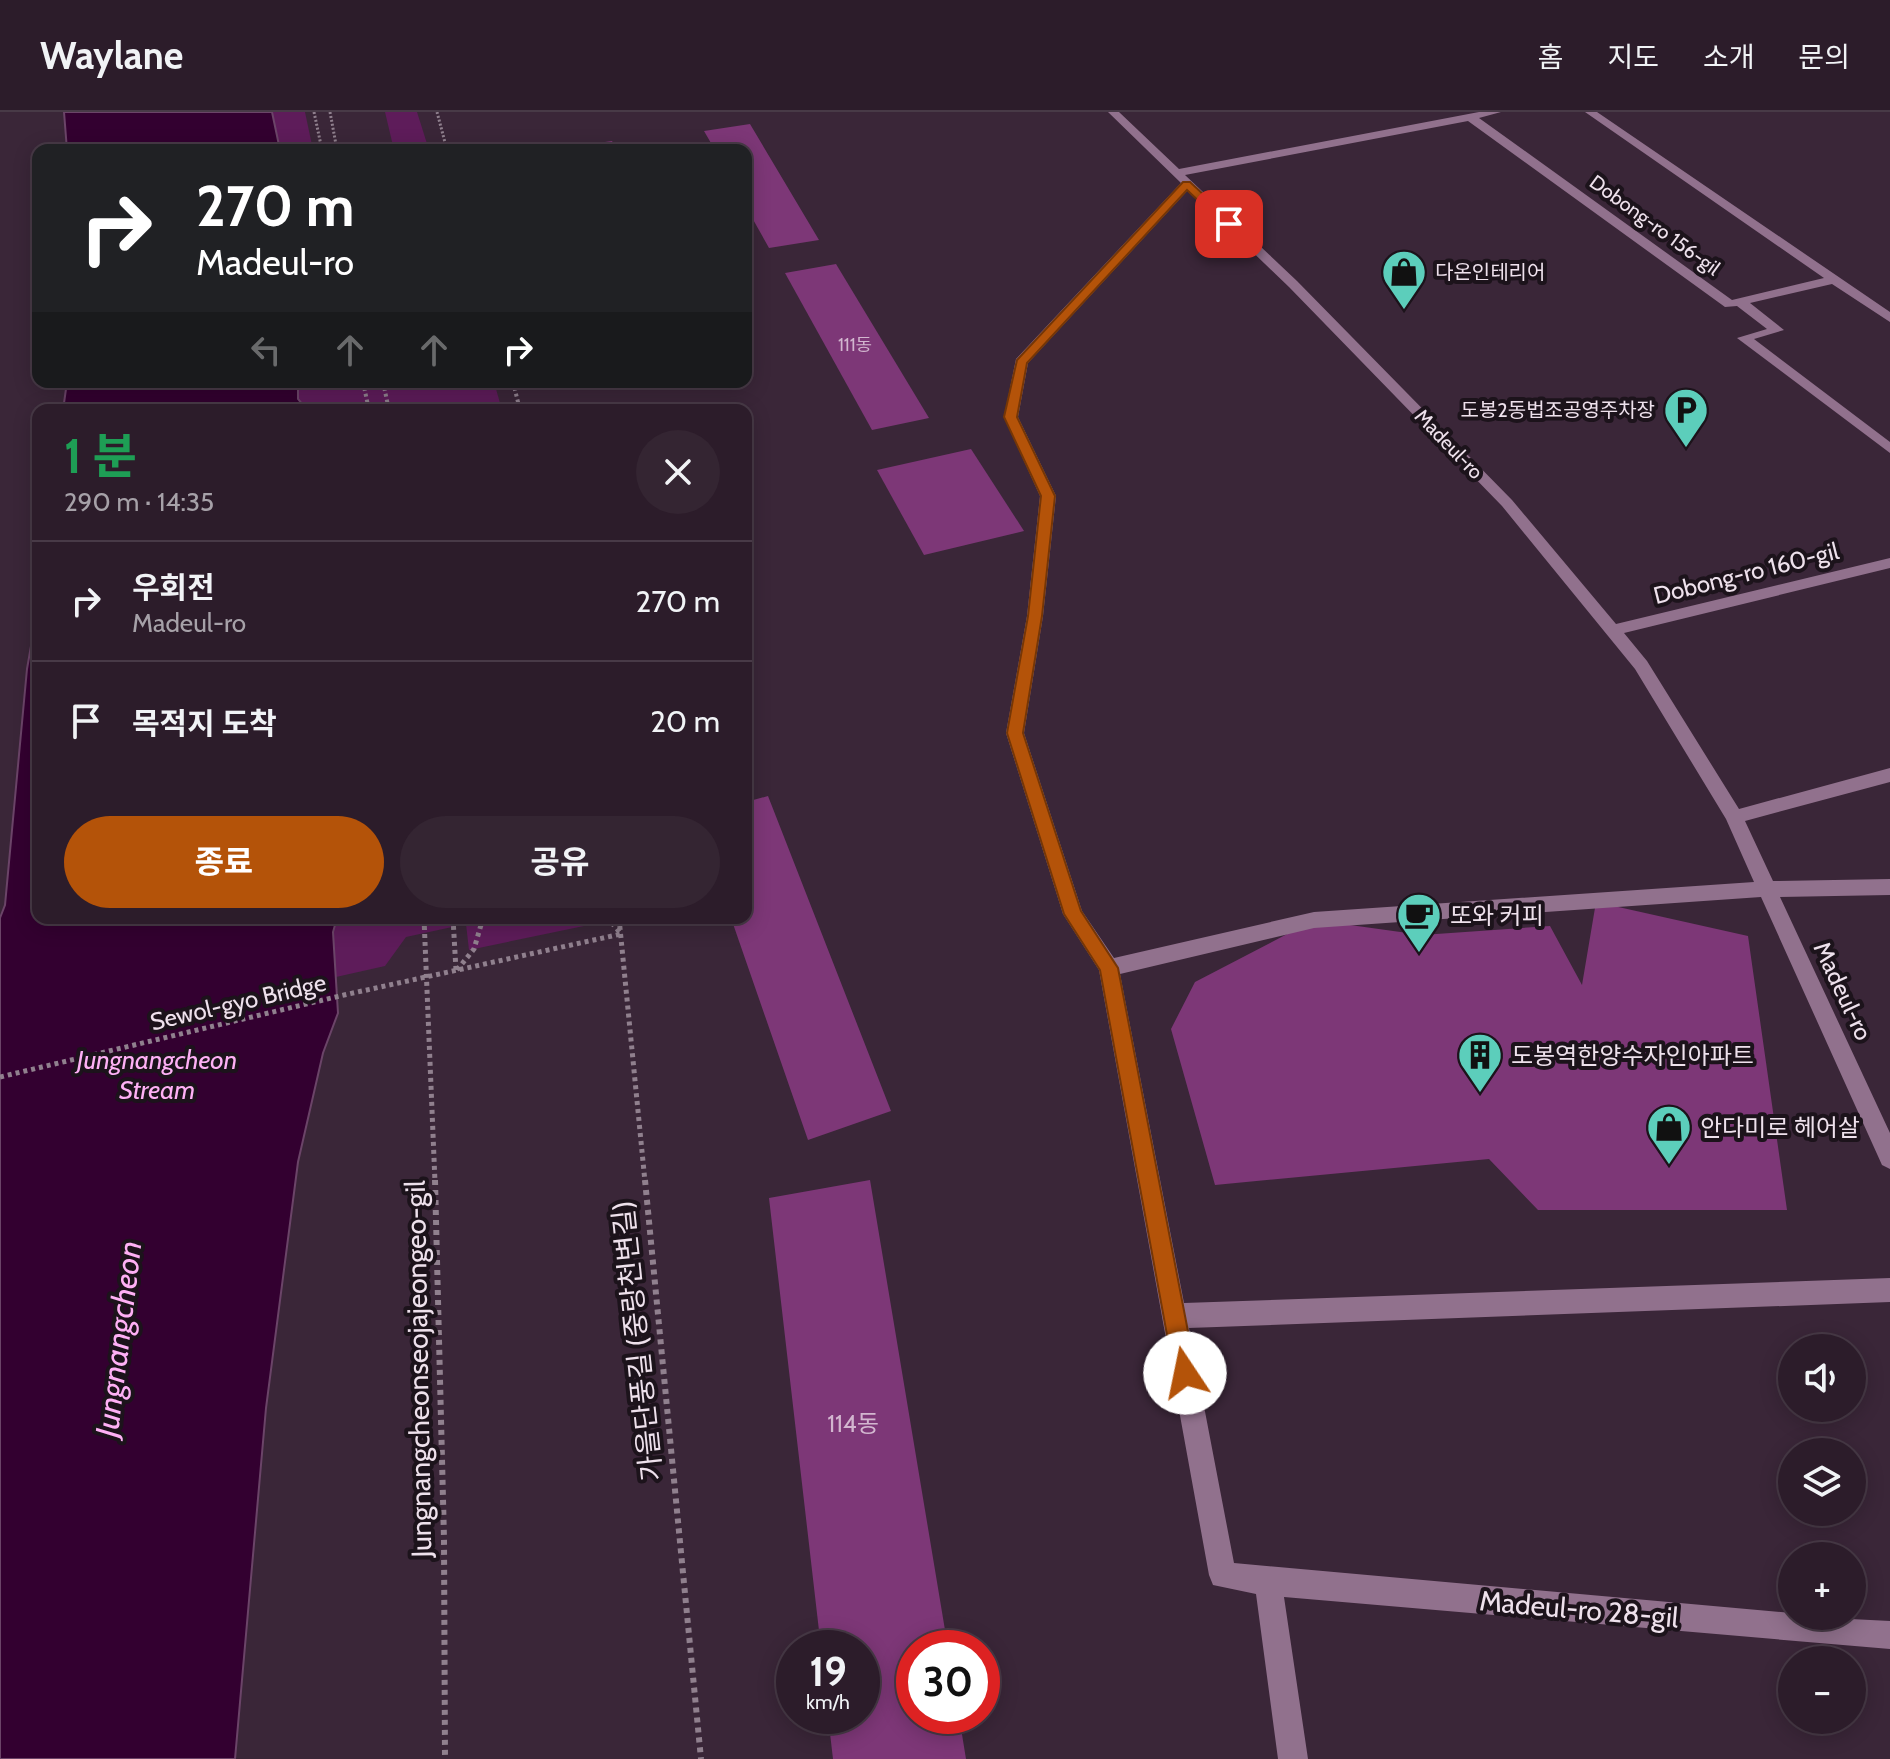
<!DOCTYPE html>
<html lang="ko">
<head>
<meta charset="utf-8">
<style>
  :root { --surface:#2c1c2a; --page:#342532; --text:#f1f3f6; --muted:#a6a1a8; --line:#483a47; --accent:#b45309 }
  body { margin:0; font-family:Cabin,"Noto Sans KR",sans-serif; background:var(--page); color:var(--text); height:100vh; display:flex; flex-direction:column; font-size:30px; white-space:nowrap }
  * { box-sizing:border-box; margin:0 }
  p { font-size:26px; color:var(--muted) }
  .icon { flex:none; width:44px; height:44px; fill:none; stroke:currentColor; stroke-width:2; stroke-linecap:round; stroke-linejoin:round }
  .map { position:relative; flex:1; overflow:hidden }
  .details { position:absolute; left:32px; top:292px; width:720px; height:520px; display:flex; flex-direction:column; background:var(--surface); border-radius:16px; box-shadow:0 4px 20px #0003,0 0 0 2px var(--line) }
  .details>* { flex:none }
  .top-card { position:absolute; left:32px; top:32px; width:720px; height:244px; border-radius:16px; box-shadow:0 4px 20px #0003,0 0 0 2px var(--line); background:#202124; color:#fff; overflow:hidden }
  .buttons { position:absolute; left:1778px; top:1222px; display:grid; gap:16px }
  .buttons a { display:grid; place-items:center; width:88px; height:88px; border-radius:50%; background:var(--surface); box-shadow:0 4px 20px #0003,0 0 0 2px var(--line); font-size:40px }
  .speed { position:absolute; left:776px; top:1518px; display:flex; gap:16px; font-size:40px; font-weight:700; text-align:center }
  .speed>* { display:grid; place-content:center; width:104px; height:104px; border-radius:50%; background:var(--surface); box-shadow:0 4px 20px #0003,0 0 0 2px var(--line); line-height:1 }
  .speed small { font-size:20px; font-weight:400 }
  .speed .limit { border:12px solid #d22; background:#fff; color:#111 }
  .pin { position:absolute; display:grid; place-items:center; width:68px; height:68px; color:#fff; margin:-34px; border-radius:16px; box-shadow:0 4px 12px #0006 }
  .me { position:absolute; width:88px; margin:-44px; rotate:349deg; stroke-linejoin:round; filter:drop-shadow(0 0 6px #0008) }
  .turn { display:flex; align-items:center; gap:28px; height:168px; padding:0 32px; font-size:36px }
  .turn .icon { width:104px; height:104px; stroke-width:2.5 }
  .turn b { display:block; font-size:56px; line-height:68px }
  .lanes { display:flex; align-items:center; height:76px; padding:0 32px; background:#0003; justify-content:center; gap:40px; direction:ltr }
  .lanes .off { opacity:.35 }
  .round { display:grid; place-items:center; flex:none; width:84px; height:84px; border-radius:42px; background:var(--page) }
  .head { display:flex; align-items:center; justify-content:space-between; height:136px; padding:0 32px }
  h1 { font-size:48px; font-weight:700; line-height:60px; color:#1e9e55 }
  .button { display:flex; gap:16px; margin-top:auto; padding:16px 32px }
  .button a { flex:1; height:92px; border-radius:48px; background:var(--accent); color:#fff; font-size:32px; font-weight:700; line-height:92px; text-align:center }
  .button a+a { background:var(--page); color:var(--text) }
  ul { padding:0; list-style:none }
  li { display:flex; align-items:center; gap:24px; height:120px; padding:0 32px; border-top:2px solid var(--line) }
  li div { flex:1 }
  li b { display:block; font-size:30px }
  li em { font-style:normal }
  header { display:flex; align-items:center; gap:48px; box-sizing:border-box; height:112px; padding:0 40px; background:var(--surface); border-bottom:2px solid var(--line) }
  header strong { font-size:38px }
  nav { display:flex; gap:44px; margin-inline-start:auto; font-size:28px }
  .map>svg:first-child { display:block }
  .green { fill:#5e1c5a }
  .water { fill:#330030; stroke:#6b4468; stroke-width:2 }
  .building { fill:#7d3777 }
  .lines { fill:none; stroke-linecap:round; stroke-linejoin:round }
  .path-far3 { stroke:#90808e; stroke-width:3; stroke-dasharray:2 2; stroke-linecap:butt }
  .path-far2 { stroke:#90808e; stroke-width:4; stroke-dasharray:3 3; stroke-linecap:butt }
  .path-far1 { stroke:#90808e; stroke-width:5; stroke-dasharray:4 4; stroke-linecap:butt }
  .path { stroke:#90808e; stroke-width:6; stroke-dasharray:5 5; stroke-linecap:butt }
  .minor { fill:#91718d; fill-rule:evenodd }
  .route { fill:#b45309; stroke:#753606; stroke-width:2 }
  .labels { text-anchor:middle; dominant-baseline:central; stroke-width:8; stroke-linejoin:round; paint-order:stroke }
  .far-number-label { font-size:18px; fill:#d2b6cf }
  .far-street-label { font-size:20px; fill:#eee1ec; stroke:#1c131b }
  .far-poi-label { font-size:20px; fill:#eee1ec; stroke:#1c131b; text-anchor:start }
  .street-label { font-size:24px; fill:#eee1ec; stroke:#1c131b }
  .poi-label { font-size:24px; fill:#eee1ec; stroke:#1c131b; text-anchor:start }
  .near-number-label { font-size:24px; fill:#d2b6cf }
  .water-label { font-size:26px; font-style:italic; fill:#feb0f5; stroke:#1c131b }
  .near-street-label { font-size:28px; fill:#eee1ec; stroke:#1c131b }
  .near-water-label { font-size:32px; font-style:italic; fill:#feb0f5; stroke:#1c131b }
</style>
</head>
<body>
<header>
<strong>Waylane</strong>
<nav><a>홈</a><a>지도</a><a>소개</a><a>문의</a></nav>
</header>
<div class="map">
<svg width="1890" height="1647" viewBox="0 0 1890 1647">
  <rect width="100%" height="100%" fill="#3a2638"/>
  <!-- green -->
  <g class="green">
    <polygon points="272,0 305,0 313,38 280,38"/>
    <polygon points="385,0 417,0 429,38 394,38"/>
    <polygon points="298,270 494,270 502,298 307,298 298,287"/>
    <polygon points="337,806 584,806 584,814 469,838 466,812 406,825 385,854 336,865 333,820"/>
  </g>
  <!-- water -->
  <g class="water">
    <polygon points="64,0 272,0 280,38 67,38"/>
    <polygon points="67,270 298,270 298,287 307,298 63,298"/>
    <polygon points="38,494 38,806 337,806 333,820 338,901 323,941 298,1050 266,1296 235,1647 0,1647 0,806 5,793 27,557"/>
  </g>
  <!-- building -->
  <g class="building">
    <polygon points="750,12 819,128 769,136 746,95 746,38 715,38 704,19"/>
    <polygon points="612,29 617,38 563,38 562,36"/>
    <polygon points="836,152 929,306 872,318 785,161"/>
    <polygon points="971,337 1024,419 924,443 877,358"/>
    <polygon points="768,684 891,999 808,1028 731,806 746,806 746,690"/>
    <polygon points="1596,790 1748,824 1787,1098 1538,1098 1489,1047 1215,1073 1171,917 1195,870 1314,808 1422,823 1550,814 1582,873"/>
    <polygon points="870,1068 948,1536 914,1536 914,1604 959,1604 966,1647 833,1647 828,1604 862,1604 862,1536 821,1536 769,1086"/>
  </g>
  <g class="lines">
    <!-- path-far3 -->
    <g class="path-far3">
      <polyline points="314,0 322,38"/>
      <polyline points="330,0 337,38"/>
      <polyline points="437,0 447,38"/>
    </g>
    <!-- path-far2 -->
    <g class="path-far2">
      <polyline points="363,270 369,298"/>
      <polyline points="383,270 389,298"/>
      <polyline points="513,270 520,298"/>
    </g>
    <!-- path-far1 -->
    <g class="path-far1">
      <polyline points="424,806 435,1070"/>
      <polyline points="453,806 456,858"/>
      <polyline points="619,806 645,1070"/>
      <polyline points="457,858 474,837 483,806"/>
      <polyline points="0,965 344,883 621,822 608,806"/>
    </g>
    <!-- path -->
    <g class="path">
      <polyline points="435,1068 444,1427 445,1647"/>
      <polyline points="645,1068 701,1647"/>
    </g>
    <!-- minor -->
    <path class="minor" d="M1108 0H1119L1179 57 1479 0H1501L1479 6 1732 188 1824 166 1585 0H1597L1890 200V210L1832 172 1750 191 1784 218 1754 227 1890 330V341L1737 226 1767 217 1737 194 1725 195 1468 9 1185 63 1297 169 1512 388 1616 512 1890 446V456L1624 521 1647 549 1739 697 1890 656V670L1745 709 1773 769 1890 767V783L1780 785 1890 1021V1057L1882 1053 1761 785 1314 816 1120 862 1184 1191 1890 1166V1190L1189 1216 1234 1451 1792 1501V1504L1890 1509V1537L1284 1485 1308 1647H1278L1256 1482 1213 1473 1209 1463 1099 858 1063 802 1006 621 1027 504 1040 384 1004 305 1016 247 1181 71ZM1188 78 1289 175 1502 394 1635 557 1726 707 1754 770 1314 800 1114 846 1082 799 1024 621 1043 504 1056 384 1018 305 1028 251Z"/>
  </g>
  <!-- route -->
  <polygon class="route" points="1183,70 1190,70 1233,110 1233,114 1225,114 1187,78 1027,251 1017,305 1055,384 1042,504 1023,621 1081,799 1118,856 1196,1261 1193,1269 1185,1273 1177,1269 1174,1261 1100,858 1064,802 1007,621 1028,504 1041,384 1004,305 1017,248"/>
  <!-- icons -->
  <defs>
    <g id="shop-pin" transform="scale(2.3)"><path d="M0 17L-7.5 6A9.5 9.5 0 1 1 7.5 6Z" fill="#5ccebb" stroke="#1c131b"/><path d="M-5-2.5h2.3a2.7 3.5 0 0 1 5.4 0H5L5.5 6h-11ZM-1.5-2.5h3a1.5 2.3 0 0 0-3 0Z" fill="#111"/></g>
    <g id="parking-pin" transform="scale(2.3)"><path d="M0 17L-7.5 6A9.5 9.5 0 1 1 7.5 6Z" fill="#5ccebb" stroke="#1c131b"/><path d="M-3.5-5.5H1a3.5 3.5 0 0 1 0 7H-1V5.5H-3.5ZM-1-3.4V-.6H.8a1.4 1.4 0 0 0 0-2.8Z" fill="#111"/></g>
    <g id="cafe-pin" transform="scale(2.3)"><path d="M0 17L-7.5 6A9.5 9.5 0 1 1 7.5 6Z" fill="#5ccebb" stroke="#1c131b"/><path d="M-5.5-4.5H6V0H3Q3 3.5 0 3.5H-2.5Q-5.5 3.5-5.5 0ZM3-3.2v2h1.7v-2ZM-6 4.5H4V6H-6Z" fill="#111"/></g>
    <g id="building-pin" transform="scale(2.3)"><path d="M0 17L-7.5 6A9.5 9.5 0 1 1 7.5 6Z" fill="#5ccebb" stroke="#1c131b"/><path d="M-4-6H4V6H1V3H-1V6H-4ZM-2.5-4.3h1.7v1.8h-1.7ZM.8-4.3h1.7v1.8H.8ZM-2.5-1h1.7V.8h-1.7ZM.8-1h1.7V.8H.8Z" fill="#111"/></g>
  </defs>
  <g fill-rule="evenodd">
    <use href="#shop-pin" x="1404" y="160"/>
    <use href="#parking-pin" x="1686" y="298"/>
    <use href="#cafe-pin" x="1419" y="803"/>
    <use href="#building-pin" x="1480" y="943"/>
    <use href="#shop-pin" x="1669" y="1015"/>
  </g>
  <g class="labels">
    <!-- far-number labels -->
    <g class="far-number-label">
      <text x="855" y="233">111동</text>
    </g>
    <!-- far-street labels -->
    <g class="far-street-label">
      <text transform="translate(1655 113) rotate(36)">Dobong-ro 156-gil</text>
      <text transform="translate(1449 332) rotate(46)">Madeul-ro</text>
    </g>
    <!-- far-poi labels -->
    <g class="far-poi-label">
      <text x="1435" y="160">다온인테리어</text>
      <text x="1655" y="298" text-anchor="end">도봉2동법조공영주차장</text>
    </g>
    <!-- street labels -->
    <g class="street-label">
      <text transform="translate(1746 461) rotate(-14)">Dobong-ro 160-gil</text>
      <text transform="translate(1843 879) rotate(65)">Madeul-ro</text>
      <text transform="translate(238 890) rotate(-13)">Sewol-gyo Bridge</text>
    </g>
    <!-- poi labels -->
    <g class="poi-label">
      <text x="1450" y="803">또와 커피</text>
      <text x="1511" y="943">도봉역한양수자인아파트</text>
      <text x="1700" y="1015">안다미로 헤어살</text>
    </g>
    <!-- near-number labels -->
    <g class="near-number-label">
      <text x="853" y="1311">114동</text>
    </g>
    <!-- water labels -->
    <g class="water-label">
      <text x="157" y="948">Jungnangcheon<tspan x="157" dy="30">Stream</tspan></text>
    </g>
    <!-- near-street labels -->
    <g class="near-street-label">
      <text transform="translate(637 1229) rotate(-96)">가을단풍길 (중랑천변길)</text>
      <text transform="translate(418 1257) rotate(-91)">Jungnangcheonseojajeongeo-gil</text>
      <text transform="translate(1579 1497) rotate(5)">Madeul-ro 28-gil</text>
    </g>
    <!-- near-water labels -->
    <g class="near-water-label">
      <text transform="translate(118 1227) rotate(-83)">Jungnangcheon</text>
    </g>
  </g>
</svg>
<div class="buttons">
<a><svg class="icon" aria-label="sound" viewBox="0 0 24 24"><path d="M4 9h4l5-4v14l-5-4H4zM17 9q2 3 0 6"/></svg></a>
<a><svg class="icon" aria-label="layers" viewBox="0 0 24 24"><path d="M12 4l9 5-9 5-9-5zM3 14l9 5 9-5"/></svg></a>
<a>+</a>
<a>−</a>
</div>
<div class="speed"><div>19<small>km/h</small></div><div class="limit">30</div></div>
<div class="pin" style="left:1229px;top:112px;background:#d93025"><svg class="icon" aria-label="arrive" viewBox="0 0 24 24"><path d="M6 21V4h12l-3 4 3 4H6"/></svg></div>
<svg class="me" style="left:1185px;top:1261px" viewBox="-20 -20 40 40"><circle r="19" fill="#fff"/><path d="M0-13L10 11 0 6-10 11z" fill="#b45309"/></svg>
<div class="top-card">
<div class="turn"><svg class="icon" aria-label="right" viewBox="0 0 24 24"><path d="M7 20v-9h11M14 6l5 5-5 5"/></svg><div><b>270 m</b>Madeul-ro</div></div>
<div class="lanes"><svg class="icon off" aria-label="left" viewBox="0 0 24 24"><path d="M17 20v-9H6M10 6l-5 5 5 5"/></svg><svg class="icon off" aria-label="ahead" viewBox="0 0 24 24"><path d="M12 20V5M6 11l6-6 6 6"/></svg><svg class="icon off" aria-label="ahead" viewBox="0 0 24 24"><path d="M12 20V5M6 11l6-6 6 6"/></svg><svg class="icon" aria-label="right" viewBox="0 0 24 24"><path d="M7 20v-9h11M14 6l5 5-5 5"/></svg></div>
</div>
<section class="details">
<div class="head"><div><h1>1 분</h1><p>290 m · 14:35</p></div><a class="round"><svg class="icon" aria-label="close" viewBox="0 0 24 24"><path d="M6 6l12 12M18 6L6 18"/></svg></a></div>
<ul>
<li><svg class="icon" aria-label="right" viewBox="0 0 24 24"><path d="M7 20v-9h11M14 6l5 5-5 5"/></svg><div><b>우회전</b><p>Madeul-ro</p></div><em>270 m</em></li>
<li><svg class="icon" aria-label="arrive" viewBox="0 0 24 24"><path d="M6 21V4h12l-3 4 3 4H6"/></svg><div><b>목적지 도착</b></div><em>20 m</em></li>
</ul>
<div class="button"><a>종료</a><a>공유</a></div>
</section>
</div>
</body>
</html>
